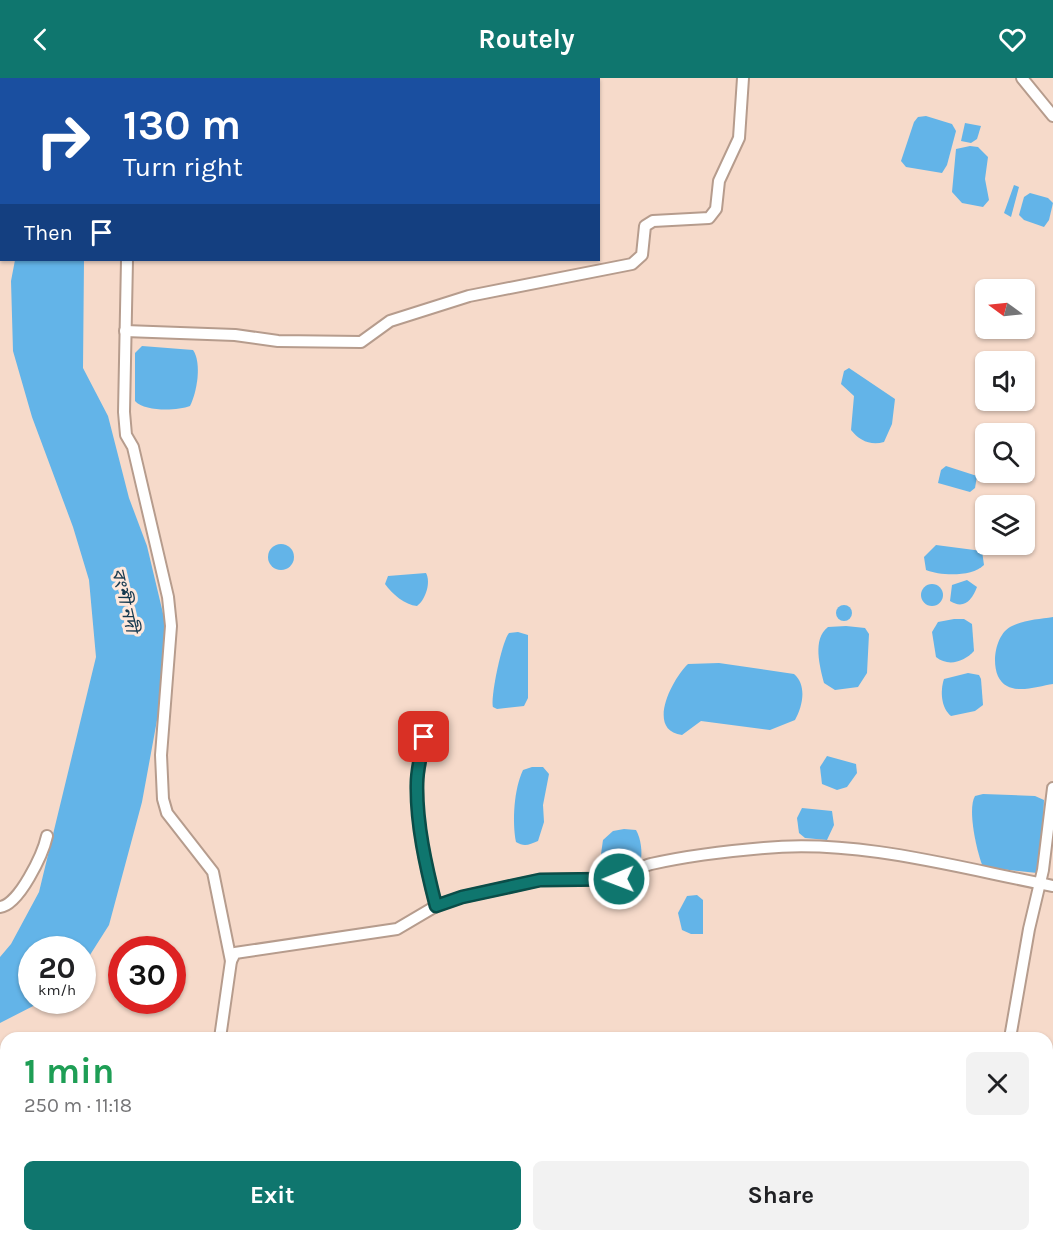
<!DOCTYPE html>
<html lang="en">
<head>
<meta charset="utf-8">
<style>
  :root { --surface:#fff; --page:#f2f2f2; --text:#202124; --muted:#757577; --accent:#0f766e }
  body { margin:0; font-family:Karla,"Noto Sans Bengali",sans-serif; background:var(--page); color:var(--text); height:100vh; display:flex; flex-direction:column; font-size:22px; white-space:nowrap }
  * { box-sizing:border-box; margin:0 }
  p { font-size:20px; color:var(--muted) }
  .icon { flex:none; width:33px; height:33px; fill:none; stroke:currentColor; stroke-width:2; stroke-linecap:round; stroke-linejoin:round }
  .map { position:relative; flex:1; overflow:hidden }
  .sheet { position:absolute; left:0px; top:954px; width:1053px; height:210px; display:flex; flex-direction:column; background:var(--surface); border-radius:18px 18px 0 0; box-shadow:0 2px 4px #0004 }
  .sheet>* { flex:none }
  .guide { position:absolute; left:0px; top:0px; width:600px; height:183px; box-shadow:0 2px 4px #0004; background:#1a4fa0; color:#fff; overflow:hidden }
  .needle { width:39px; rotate:285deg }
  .buttons { position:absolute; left:975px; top:201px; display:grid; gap:12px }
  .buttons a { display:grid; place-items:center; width:60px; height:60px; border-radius:9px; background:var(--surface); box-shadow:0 2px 4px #0004; font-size:30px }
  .speed { position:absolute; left:18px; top:858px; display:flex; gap:12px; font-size:30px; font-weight:700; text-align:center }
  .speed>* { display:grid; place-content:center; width:78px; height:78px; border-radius:50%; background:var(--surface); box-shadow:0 2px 4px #0004; line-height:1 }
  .speed small { font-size:15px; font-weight:400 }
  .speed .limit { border:9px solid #d22; background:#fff; color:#111 }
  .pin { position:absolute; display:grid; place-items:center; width:51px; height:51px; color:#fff; margin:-26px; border-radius:12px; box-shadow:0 3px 9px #0006 }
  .me { position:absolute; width:66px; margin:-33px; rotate:269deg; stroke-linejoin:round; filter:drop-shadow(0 0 4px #0008) }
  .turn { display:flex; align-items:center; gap:21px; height:126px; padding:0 24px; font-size:27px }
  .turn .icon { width:78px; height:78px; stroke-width:2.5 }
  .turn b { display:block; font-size:42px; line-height:51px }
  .then { display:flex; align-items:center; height:57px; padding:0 24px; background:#0003; gap:12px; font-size:22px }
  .round { display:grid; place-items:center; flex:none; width:63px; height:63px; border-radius:9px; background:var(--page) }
  .overview { display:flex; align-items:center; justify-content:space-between; height:102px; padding:0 24px }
  h1 { font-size:36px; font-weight:700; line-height:45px; color:#1e9e55 }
  .action { display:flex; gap:12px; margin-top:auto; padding:12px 24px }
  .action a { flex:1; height:69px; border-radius:9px; background:var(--accent); color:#fff; font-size:24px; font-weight:700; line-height:69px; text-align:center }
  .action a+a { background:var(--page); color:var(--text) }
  header { display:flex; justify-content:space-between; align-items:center; height:78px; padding:0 24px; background:var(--accent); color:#fff; font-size:27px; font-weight:700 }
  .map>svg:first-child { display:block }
  .water { fill:#63b4e8 }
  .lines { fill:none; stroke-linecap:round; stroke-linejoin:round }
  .street-casing { stroke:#b69c8d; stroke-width:14 }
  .street { stroke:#fff; stroke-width:10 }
  .route-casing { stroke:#0a4d48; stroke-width:15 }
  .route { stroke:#0f766e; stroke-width:10 }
  .labels { text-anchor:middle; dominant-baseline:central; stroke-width:6; stroke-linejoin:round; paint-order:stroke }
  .water-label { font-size:18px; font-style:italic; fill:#16394f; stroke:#ffe8dc }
</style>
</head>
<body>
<header><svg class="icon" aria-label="back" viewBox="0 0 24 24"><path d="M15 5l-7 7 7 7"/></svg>Routely<svg class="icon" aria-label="heart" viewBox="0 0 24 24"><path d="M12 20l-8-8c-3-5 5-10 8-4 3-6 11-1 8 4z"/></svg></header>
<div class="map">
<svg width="1053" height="1164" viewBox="0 0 1053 1164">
  <rect width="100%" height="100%" fill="#f6daca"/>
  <!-- water -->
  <g class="water">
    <polygon points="926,38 952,46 956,53 947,87 942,95 906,89 901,83 914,44 918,39"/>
    <polygon points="965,45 981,48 977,61 971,65 961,63"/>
    <polygon points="970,68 978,69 988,79 985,101 989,122 983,129 962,125 952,114 956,71"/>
    <polygon points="1014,107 1019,109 1011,139 1004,135"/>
    <polygon points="1030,115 1048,120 1053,125 1049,142 1044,149 1024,142 1019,137 1024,119"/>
    <polygon points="15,182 84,182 83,290 108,338 129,420 147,468 166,548 162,615 142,724 109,847 83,888 82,872 32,872 32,922 43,923 0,945 0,879 11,866 39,814 96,579 89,502 73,449 32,339 13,273 11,203"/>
    <path d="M142 268 193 272C202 285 197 314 190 328 177 333 145 334 135 323V275Z"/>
    <path d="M849 290 895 321 892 346 884 364C870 368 859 362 851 352L854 318 841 306 844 293Z"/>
    <polygon points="946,388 977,398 975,410 970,414 938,405 941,392"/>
    <circle cx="281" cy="479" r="13"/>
    <path d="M936 467 982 473 984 487C972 499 941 498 926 492L924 479Z"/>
    <path d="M426 495C431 504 426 521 417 528 405 527 392 516 385 506L388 498Z"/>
    <path d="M967 502 977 509C972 522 964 532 950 523L952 507Z"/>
    <circle cx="932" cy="517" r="11"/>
    <circle cx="844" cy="535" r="8"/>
    <path d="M1053 539V606C1040 608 1019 615 1007 608 988 599 993 556 1012 548 1024 542 1040 541 1053 539Z"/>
    <path d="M954 541H964L972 546 974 573C964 584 948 589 936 579L932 554 938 544Z"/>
    <path d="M846 548 865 550 869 556 867 595 858 609 835 612 824 605C820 589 812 561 828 549Z"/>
    <path d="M518 554 528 557V620L524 628 497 631 493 629C490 620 502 563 509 555Z"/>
    <path d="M719 585 794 596C807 607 803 628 795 642L770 652 701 643 682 657C645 652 673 600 688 586Z"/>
    <path d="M968 595 979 597 981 601 983 627 975 633 951 638C941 630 940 613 944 601Z"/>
    <polygon points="827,678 856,686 857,695 847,709 837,712 822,706 820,689"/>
    <path d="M532 689H543L549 696 543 727 544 744 538 763C529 767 524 769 516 764 512 743 514 711 523 692Z"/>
    <path d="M983 716 1035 718 1044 722 1042 773 1037 795 983 789C977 775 967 731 975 718Z"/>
    <polygon points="802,730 832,733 834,747 827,762 805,760 799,755 797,740"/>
    <path d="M624 751 636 752C641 761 643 775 640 786L630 792 610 793 601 776 603 762 613 753Z"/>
    <polygon points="697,817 703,822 703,856 691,856 682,852 678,835 687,818"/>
  </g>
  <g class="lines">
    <!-- street casing -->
    <g class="street-casing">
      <g id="street">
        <polyline points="1022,0 1053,38"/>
        <polyline points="199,2 200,0"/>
        <polyline points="127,182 124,334 126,357 133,369 168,519 171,548 161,677 163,721 167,735 213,794 231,883"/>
        <polyline points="125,253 235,257 278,263 361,264 390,243 469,218 632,186 642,177 645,148 653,143 709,140 716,131 719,103 739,60 743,0"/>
        <path d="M424 659C422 674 418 690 417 705 416 745 426 789 436 828"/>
        <path d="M0 829C19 827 43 776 47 758"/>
        <path d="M220 960 231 883 235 875 397 851 436 828 462 819 540 802 619 801C633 798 640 788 651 786 687 778 727 773 764 770 861 761 959 790 1053 808"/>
        <polyline points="1010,960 1029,851 1043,792 1053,710"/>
        <polyline points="0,1048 6,1049"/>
        <polyline points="189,1164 190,1158"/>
        <polyline points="984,1164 987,1158"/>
      </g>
    </g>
    <!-- street -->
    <use href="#street" class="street"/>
  </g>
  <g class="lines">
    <!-- route casing -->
    <g class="route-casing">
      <path id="route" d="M424 659C422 674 417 690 417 705 416 745 426 789 436 828L462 819 540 802 619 801"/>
    </g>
    <!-- route -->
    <use href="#route" class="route"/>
  </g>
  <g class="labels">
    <!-- water labels -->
    <g class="water-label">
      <text transform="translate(125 522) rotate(77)">বংশী নদী</text>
    </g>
  </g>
</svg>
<div class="buttons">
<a><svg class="needle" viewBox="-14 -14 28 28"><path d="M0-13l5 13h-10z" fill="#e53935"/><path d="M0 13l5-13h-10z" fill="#757577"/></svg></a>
<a><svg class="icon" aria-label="sound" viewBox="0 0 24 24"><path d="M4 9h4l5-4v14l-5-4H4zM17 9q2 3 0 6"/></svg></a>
<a><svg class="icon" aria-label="search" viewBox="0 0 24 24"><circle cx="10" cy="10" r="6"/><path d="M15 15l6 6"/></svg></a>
<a><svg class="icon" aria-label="layers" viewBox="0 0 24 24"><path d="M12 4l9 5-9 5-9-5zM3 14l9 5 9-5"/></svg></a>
</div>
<div class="speed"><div>20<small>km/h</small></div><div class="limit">30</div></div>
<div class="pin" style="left:424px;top:659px;background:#d93025"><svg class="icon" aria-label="arrive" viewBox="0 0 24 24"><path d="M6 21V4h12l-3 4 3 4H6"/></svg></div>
<svg class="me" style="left:619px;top:801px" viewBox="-20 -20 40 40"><circle r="17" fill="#0f766e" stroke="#fff" stroke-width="3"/><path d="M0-11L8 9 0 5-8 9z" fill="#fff"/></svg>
<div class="guide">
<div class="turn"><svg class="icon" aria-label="right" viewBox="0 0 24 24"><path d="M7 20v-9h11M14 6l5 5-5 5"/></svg><div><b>130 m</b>Turn right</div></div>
<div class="then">Then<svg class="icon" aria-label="arrive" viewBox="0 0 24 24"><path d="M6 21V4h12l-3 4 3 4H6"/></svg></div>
</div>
<section class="sheet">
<div class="overview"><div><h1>1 min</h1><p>250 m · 11:18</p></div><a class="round"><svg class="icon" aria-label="close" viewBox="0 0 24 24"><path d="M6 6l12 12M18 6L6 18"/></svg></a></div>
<div class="action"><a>Exit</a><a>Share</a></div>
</section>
</div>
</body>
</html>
